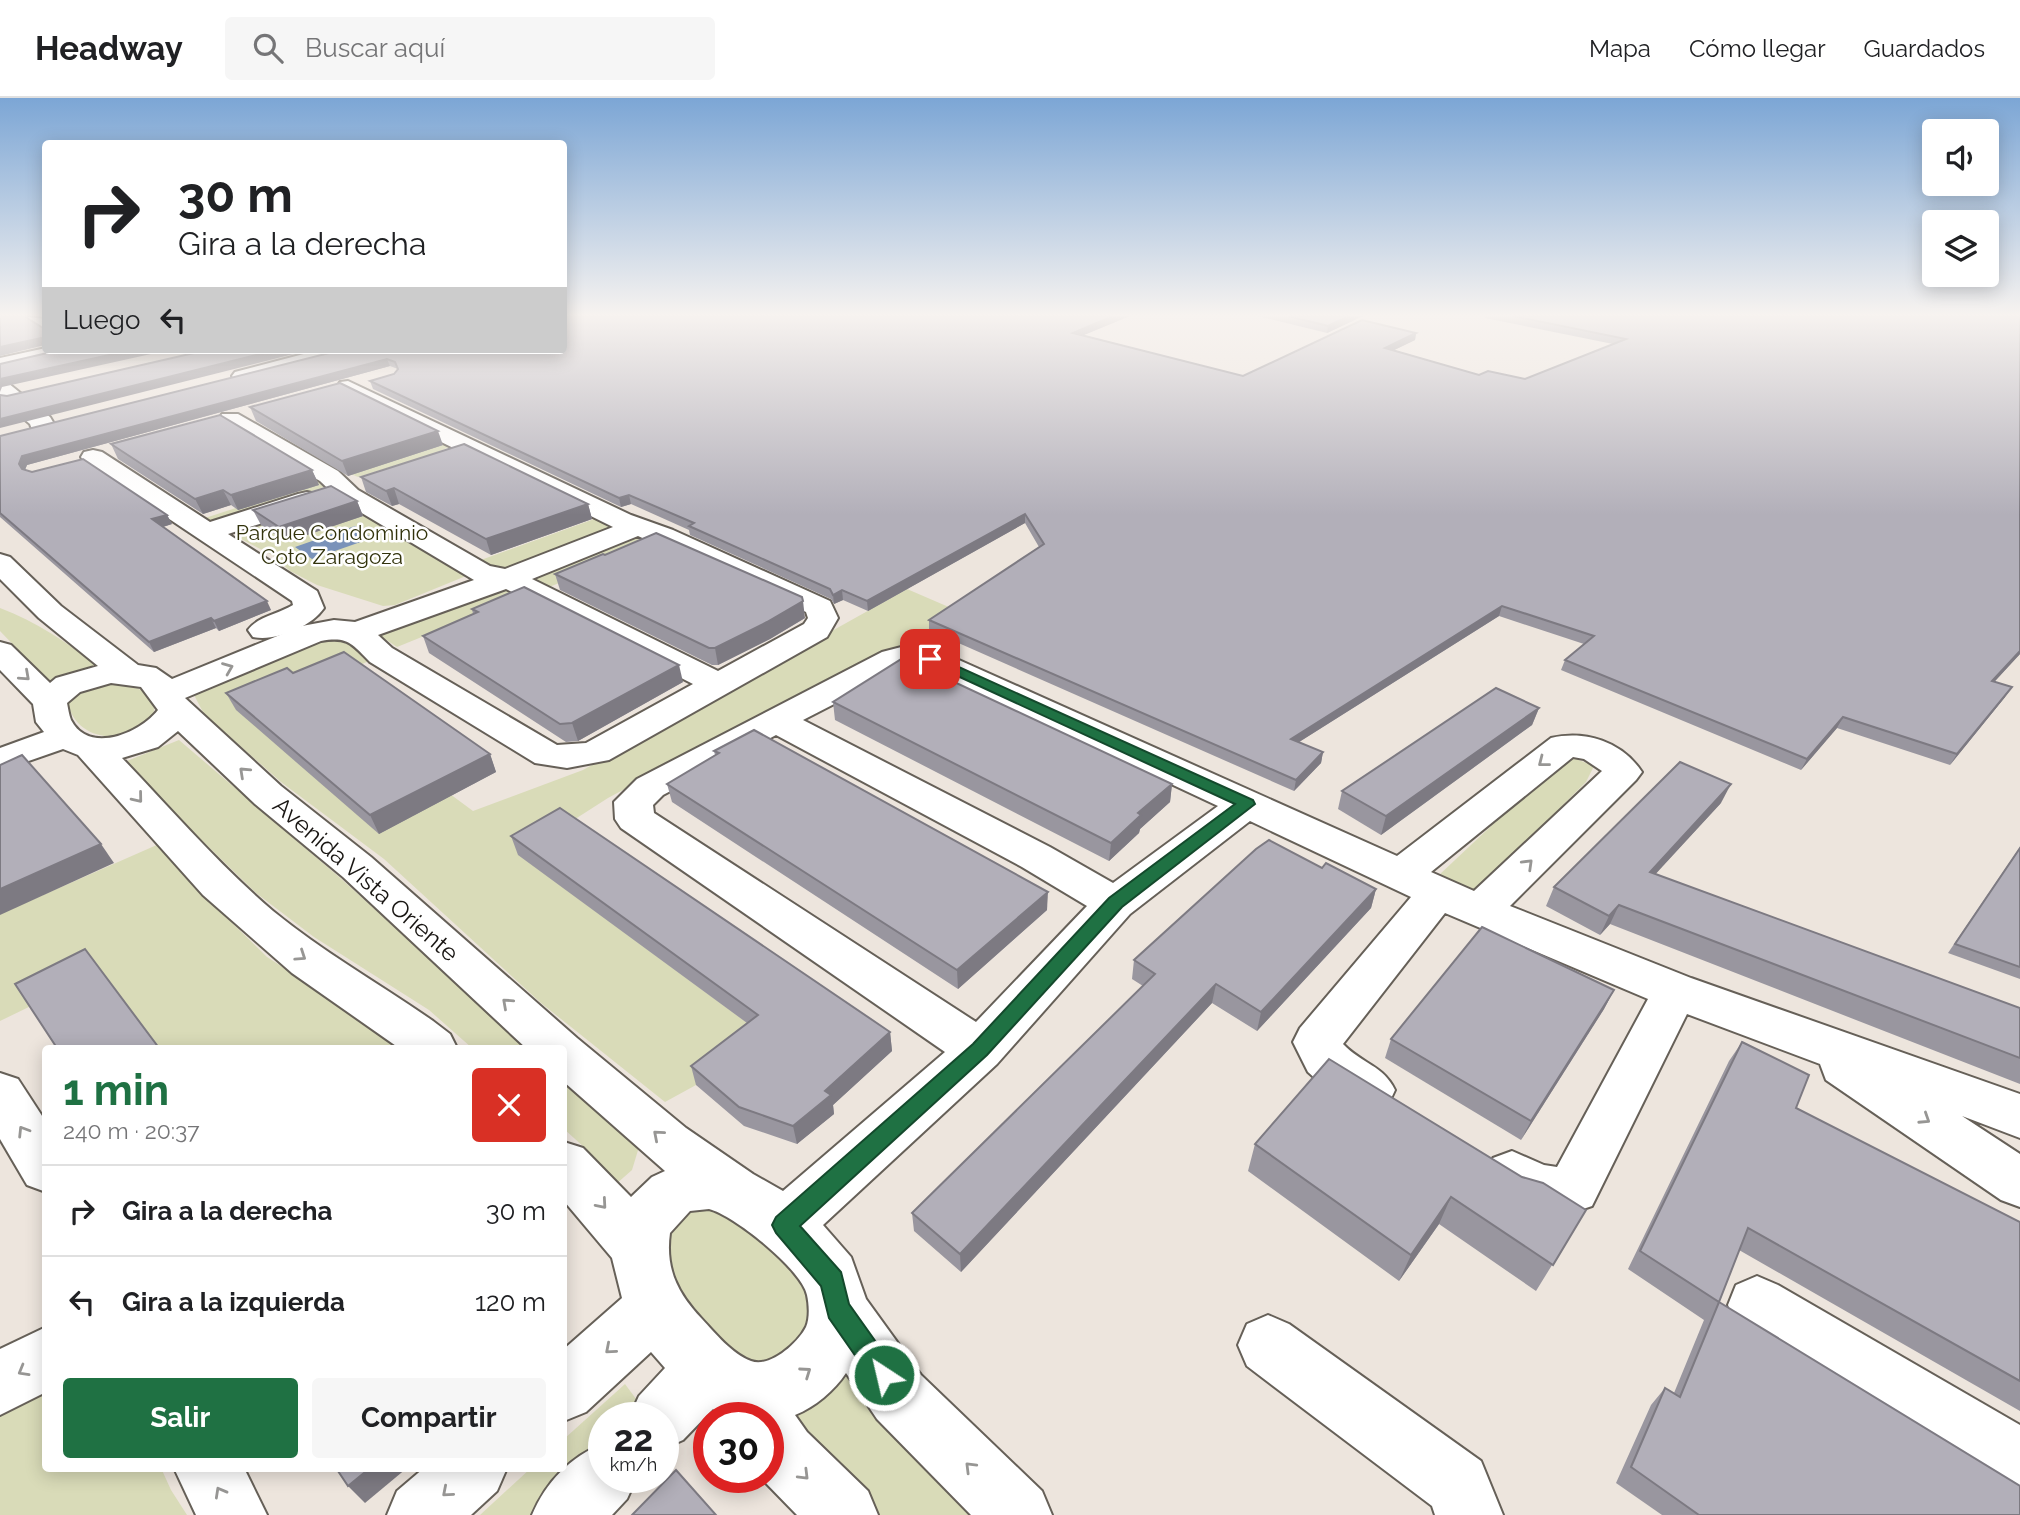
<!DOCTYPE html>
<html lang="es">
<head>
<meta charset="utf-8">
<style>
  :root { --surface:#fff; --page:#f6f6f6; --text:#202124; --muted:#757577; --line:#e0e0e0; --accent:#1f7143 }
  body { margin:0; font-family:Raleway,sans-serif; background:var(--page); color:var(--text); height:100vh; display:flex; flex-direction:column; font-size:26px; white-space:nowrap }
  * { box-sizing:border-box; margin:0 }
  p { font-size:23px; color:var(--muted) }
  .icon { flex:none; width:38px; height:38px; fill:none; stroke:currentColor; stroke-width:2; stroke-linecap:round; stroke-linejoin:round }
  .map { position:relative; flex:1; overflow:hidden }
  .drawer { position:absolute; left:42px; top:947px; width:525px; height:427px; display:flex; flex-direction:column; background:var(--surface); border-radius:7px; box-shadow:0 4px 18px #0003 }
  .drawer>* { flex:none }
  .hud { position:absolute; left:42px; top:42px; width:525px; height:214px; border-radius:7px; box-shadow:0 4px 18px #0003; background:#fff; color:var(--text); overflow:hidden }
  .tools { position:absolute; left:1922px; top:21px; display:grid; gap:14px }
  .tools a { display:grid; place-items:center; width:77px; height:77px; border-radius:7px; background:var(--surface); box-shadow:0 4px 18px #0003; font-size:35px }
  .speed { position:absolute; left:588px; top:1304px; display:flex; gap:14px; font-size:35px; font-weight:700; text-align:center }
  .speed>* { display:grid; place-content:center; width:91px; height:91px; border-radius:50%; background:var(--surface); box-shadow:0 4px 18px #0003; line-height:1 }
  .speed small { font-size:18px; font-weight:400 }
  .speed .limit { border:10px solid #d22; background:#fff; color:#111 }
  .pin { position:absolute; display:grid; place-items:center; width:60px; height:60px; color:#fff; margin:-30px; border-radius:14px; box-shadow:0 4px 10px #0006 }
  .me { position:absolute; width:77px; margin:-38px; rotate:325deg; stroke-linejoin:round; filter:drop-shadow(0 0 5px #0008) }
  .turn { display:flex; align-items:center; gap:24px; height:147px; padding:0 21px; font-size:32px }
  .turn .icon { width:91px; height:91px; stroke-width:2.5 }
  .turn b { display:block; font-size:49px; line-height:60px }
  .then { display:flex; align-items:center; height:66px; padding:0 21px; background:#0003; gap:14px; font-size:26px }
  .round { display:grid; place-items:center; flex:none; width:74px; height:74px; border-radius:7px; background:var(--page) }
  .headline { display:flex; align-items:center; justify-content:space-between; height:119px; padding:0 21px }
  h1 { font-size:42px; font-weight:700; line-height:52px; color:var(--accent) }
  .button { display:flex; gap:14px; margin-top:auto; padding:14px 21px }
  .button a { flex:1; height:80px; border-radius:7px; background:var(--accent); color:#fff; font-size:28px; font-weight:700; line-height:80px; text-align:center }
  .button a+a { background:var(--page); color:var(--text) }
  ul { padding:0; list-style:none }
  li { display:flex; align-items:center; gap:21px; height:91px; padding:0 21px; border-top:2px solid var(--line) }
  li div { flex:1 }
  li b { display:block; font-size:26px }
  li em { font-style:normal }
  header { display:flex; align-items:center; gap:42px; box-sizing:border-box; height:98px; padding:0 35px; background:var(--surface); border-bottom:2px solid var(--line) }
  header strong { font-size:33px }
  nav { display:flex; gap:38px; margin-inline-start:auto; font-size:24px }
  .search { width:490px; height:63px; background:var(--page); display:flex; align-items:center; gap:18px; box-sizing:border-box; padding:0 24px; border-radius:7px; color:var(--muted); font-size:26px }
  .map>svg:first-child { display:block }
  .green { fill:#d9dbb8 }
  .water { fill:#7a92b9 }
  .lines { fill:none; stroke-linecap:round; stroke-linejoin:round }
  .street-casing { stroke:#666058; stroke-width:4 }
  .street { fill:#fff; fill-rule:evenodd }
  .wall { fill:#99969f }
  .shaded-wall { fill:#7d7a82 }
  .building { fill:#b2afb9; stroke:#7d7a82; stroke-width:2 }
  .oneway { stroke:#979694 }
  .route { fill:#1f7143; stroke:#14492c; stroke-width:2 }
  .labels { text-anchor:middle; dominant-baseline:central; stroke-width:5; stroke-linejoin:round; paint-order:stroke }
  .far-park-label { font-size:21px; fill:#32330c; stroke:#fff }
  .street-label { font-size:24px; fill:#181512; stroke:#fff }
</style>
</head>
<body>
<header>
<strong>Headway</strong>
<div class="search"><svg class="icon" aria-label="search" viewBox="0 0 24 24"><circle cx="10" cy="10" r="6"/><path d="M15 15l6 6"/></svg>Buscar aquí</div>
<nav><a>Mapa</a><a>Cómo llegar</a><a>Guardados</a></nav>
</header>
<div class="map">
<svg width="2020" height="1417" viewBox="0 0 2020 1417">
  <rect width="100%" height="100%" fill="#ede5dd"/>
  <!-- green -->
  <g class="green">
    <polygon points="444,344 451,348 433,356 358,379 346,374"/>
    <polygon points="319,383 327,388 213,427 202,421"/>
    <polygon points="345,404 466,478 395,507 383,508 317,487 290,473 272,457 241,441 242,433 251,427"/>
    <polygon points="597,420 610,425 613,430 510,472 496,473 478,463"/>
    <polygon points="641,439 657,447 549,489 537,485 531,478 625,441"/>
    <polygon points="505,488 523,498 397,549 376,535"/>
    <polygon points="907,491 958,513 905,546 762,617 608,700 519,757 761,935 696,987 665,1004 541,905 384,761 281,684 204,616 194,597 200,590 215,583 330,539 344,541 371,562 308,591 473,713 583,672"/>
    <path d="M0 510C37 524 65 543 97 568L65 578 52 587 0 533Z"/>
    <path d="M103 583C127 585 140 586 155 606L152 625C123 647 75 644 67 602L73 595Z"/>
    <polygon points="179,642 338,778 529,950 472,950 429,912 314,839 256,795 122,665"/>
    <polygon points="1571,659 1594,668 1586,684 1474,796 1438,778 1557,666"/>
    <polygon points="159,746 223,816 267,859 384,934 400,950 160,950 33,907 0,923 0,816"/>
    <polygon points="564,981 639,1049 632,1072 607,1094 591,1076 585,1050 564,1031"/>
    <polygon points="696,1104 748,1118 828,1215 780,1283 675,1217 660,1126"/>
    <polygon points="855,1264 988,1417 873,1417 781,1314"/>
    <polygon points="45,1285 46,1370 161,1370 171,1392 187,1417 0,1417 0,1313"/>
    <polygon points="625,1286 639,1305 625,1319 604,1320 604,1343 534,1417 480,1417 531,1370 564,1370 564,1341"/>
  </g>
  <!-- water -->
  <polygon class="water" points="355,428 372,440 312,461 295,449"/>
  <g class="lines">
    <!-- street casing -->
    <g class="street-casing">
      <g id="street">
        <polygon points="19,218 46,221 46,235"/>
        <polygon points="46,250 46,252 71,252 68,256 0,272 0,260"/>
        <polygon points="319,252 345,254 342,258 242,284 235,282 232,278 235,274"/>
        <path d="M348 283 631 417 673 432 830 503 838 520 827 539 609 662 567 670 535 665 370 564C352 546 348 538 321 543L185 600 281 688 371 759 577 940 686 1030 753 1076 783 1093 945 954 621 730 615 721 614 704 637 681 882 554 913 546 941 554 1397 758 1551 640C1586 632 1622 644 1642 674L1636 682 1510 808 1691 880 2020 996V1040L1962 1018 2020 1056V1109L2001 1102 1826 982 1820 966 1687 916 1592 1108 1565 1117 1541 1115 1493 1094 1485 1077 1493 1060 1512 1053 1544 1067 1557 1069 1648 901 1445 815 1343 946C1362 966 1383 967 1395 992L1388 1007 1370 1013 1352 1007 1328 992 1308 974 1293 944 1300 930 1411 799 1250 723 1130 816 997 966 823 1127 851 1159 866 1201 921 1277 1042 1393 1052 1417H971L877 1321 846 1275C834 1293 815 1309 795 1317L807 1334 868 1393 878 1417H797L760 1379H768V1320H722L713 1311 683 1342 663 1351V1320H629L639 1298 665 1270 651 1254 586 1314 564 1323V1251L622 1200 612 1160 564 1103V1044L583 1050 631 1099 652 1079 665 1073 564 984V950H526L343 779 255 706 178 633 158 649 122 660C172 712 218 766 273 813 323 854 380 886 433 923L450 936 457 950H399L292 875 203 797 78 657 63 651 0 673V650L44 634 36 624 33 606 0 572V544L11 547 50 585 56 580 98 568 39 520 0 481V456L10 459 61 508 138 567 156 570 172 581 302 528 334 522 355 524 474 482 340 402 320 383 222 326 219 321 222 316H238L338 373 358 392 490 468 505 471 613 429 340 294 337 289 340 284ZM638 438 806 514 808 520 804 526 718 573 532 481ZM506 491 693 586 586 645 557 647 392 550 378 537ZM912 566 919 568 1218 708 1113 785 1050 749 803 622ZM111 585 141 589 158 612C140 635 89 657 71 622 69 617 68 610 67 605L80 594ZM776 637 1022 769 1087 808 976 924 654 715 653 707 663 697ZM1573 659 1584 661 1602 673 1474 793 1431 774ZM709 1111C734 1117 802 1172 807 1197 809 1206 810 1220 806 1229 798 1245 770 1270 751 1263 732 1256 715 1235 702 1221 678 1196 665 1171 670 1135L690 1113Z"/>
        <polygon points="0,284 8,285 50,319 53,324 49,334 33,334 30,326 0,301"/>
        <path d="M93 352 102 354 210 424 298 396 307 394 316 396 320 402 316 408 228 436 317 493 324 510C311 529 275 544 253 539L248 532C258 518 279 516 293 507L292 503 84 364 81 359 84 354Z"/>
        <polygon points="0,975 18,981 46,1024 46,1094 27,1087 0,1041"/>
        <polygon points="1757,1178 1778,1187 2020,1327 2020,1396 1997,1386 1736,1227 1728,1207 1736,1187"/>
        <polygon points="1268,1217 1289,1226 1481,1363 1503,1417 1435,1417 1432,1408 1247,1268 1238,1247 1247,1226"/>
        <polygon points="46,1229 46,1294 0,1317 0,1251"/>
        <path d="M604 1345V1379H637L627 1401 612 1417H532C546 1384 570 1359 604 1345Z"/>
        <polygon points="174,1370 244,1370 267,1417 196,1417"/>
        <polygon points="424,1370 507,1370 497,1393 471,1417 387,1417 397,1393"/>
      </g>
    </g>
    <!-- street -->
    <use href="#street" class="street"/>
  </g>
  <!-- wall -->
  <g class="wall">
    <polygon points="564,218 1130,218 1083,237 1243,278 1416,235 1415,242 1394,252 1479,277 1525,281 1613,246 1485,220 1485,218 2020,218 2020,556 1994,584 2005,599 1950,667 1837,630 1801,672 1561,572 1565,562 1584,546 1499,518 1299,644 1323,654 1321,665 1294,693 929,532 929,522 1039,449 1025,425 868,513 843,502 834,506 831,501 690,437 689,432 631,406 621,409 373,291 370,283 394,276 398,271 390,268 27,367 25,372 167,417 172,426 162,429 271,512 219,533 216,530 154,554 0,419 0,338 340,253 336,252 564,252"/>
    <polygon points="1258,218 1363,218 1327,235"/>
    <polygon points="250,309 443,347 348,378 256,323"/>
    <polygon points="111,346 312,372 319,387 238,412 231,407 203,416 118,361"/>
    <polygon points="361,379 588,406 592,421 491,457 399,406 392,408 366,394"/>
    <polygon points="357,403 363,418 286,444 261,427 253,412"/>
    <polygon points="555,476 805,520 770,541 718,567 712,567 560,492"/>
    <polygon points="472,511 683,584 578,643 566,644 429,555 423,538 473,516"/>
    <polygon points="293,575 490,656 496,674 379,736 236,612 226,595"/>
    <polygon points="833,604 1172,686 1170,704 1140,731 1139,735 1109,763 835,622"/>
    <polygon points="1539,610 1532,627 1381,737 1338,711 1342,693"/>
    <polygon points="714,653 1047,812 958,891 672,704 667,686 715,657"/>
    <polygon points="1721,705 1655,776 2020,910 2020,986 1610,826 1600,837 1546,808 1554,789"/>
    <polygon points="511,738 890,934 892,953 833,1007 834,1016 797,1046 744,1028 696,987 691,968 747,925 518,757"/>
    <polygon points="2020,749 2020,881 1948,855"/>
    <polygon points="1322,770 1376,791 1371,810 1257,933 1212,905 961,1174 914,1133 912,1115 1143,888 1132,881 1134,862"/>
    <polygon points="1614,892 1604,911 1521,1042 1385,960 1391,941"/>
    <polygon points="1742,944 1796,1010 2020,1124 2020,1313 1739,1152 1719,1204 2020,1417 1662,1417 1616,1385 1651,1307 1665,1290 1674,1295 1704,1222 1628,1171 1729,963"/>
    <polygon points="1255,1046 1522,1079 1586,1112 1536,1193 1439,1126 1399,1183 1248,1073"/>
  </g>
  <!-- shaded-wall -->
  <g class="shaded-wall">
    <polygon points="1113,218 1130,218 1072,242 1073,235"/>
    <polygon points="1349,218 1363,218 1327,235 1328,228"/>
    <polygon points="1416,235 1415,242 1384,257 1385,250"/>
    <polygon points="41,240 45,247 0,258 0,249"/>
    <polygon points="132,252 169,252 2,289 0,294 0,281"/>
    <polygon points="276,252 309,252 0,330 0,321"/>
    <polygon points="387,261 390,268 27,367 24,374 19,366 22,358"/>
    <polygon points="438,333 443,347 348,378 342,363"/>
    <polygon points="312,372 319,387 238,412 231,397"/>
    <polygon points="394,390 399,406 392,408 386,393"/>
    <polygon points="223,392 231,407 203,416 195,401"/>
    <polygon points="629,397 631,406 621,409 619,400"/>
    <polygon points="357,403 363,418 286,444 279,429"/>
    <polygon points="588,406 592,421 491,457 486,441"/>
    <polygon points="1025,416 1025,425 868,513 867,503"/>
    <polygon points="167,417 172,426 157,431 152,421"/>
    <polygon points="842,492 843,502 834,506 833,497"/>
    <polygon points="267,503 271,512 219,533 214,523"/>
    <polygon points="803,503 805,520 770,541 718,567 715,550"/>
    <polygon points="1502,508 1499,518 1288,651 1291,641"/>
    <polygon points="211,520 216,530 154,554 149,544"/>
    <polygon points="2020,553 2020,556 1985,594 1992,583"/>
    <polygon points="679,567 683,584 578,643 572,625"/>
    <polygon points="2012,589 2005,599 1950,667 1957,656"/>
    <polygon points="1539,610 1532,627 1381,737 1386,718"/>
    <polygon points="1843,619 1837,630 1801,672 1807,661"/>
    <polygon points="1323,654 1321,665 1294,693 1296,682"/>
    <polygon points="490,656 496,674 379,736 370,717"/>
    <polygon points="1172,686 1170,704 1140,731 1139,735 1109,763 1111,745 1138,715"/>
    <polygon points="1731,686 1721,705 1640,793 1650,774"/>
    <polygon points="101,746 114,765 0,817 0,791"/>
    <polygon points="1376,791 1371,810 1257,933 1261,914"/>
    <polygon points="1048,794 1047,812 958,891 957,872"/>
    <polygon points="1619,807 1610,826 1600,837 1609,818"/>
    <polygon points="1216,886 1212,905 961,1174 960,1156"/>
    <polygon points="1614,892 1604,911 1521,1042 1531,1023"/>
    <polygon points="890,934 892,953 833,1007 834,1016 797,1046 793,1028 825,993"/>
    <polygon points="1451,1099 1439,1126 1399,1183 1411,1157"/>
    <polygon points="370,1370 407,1370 365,1405 348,1388"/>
  </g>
  <!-- building -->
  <g class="building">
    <polygon points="0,218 24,218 43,230 44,218 46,218 46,241 41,240 0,249"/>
    <polygon points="564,218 1113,218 1073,235 1243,278 1362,222 1416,235 1385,250 1479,277 1488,273 1525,281 1626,241 1513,218 2020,218 2020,553 1992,583 2012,589 1957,656 1843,619 1807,661 1565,562 1594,538 1502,508 1291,641 1323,654 1296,682 929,522 1044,446 1025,416 867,503 842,492 833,497 830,491 689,428 694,425 629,397 619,400 370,283 394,276 398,271 395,264 387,261 22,358 19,366 22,371 32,374 83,361 167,417 152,421 267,503 214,523 211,520 149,544 0,415 0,338 341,252 564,252"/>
    <polygon points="1288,218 1349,218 1328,228"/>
    <polygon points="60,252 132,252 0,281 0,266"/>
    <polygon points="207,252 276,252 0,321 0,297 7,298"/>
    <polygon points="340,285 438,333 342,363 250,309"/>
    <polygon points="220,317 312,372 231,397 223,392 195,401 111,346"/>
    <polygon points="464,346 588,406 486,441 394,390 386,393 361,379"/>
    <polygon points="331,388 357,403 279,429 253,412"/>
    <polygon points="656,435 802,499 803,503 767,524 715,550 709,550 555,476 603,456 605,457"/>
    <polygon points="524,489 679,567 572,625 560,626 423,538 478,514 472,511"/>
    <polygon points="344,554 490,656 370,717 226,595 287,570 293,575"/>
    <polygon points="903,560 1172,686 1138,715 1141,717 1111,745 833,604"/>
    <polygon points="1496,590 1539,610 1386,718 1342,693"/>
    <polygon points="754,632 1048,794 957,872 667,686 719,655 714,653"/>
    <polygon points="22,657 101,746 0,791 0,667"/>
    <polygon points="1680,664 1731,686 1650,774 2020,910 2020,960 1619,807 1609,818 1554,789"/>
    <polygon points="560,710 890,934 825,993 831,997 793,1028 739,1009 691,968 758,917 511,738"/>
    <polygon points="1269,742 1322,770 1326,765 1376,791 1261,914 1216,886 960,1156 912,1115 1155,876 1134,862 1256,751"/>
    <polygon points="2020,750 2020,869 1955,846"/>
    <polygon points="1482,829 1614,892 1531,1023 1391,941"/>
    <polygon points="85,851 159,950 57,950 15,886"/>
    <polygon points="1742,944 1809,977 1796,1010 2020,1124 2020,1283 1748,1130 1719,1204 1640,1153"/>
    <polygon points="1329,961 1522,1079 1543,1085 1586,1112 1553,1167 1451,1099 1411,1157 1255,1046"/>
    <polygon points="1719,1204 2020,1388 2020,1417 1699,1417 1631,1369 1665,1290 1680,1299"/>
    <polygon points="336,1370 370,1370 348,1388"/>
    <polygon points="676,1372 716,1417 632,1417"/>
  </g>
  <!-- one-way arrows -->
  <defs><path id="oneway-chevron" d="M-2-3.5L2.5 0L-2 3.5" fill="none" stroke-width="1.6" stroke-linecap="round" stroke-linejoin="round" transform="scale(1.75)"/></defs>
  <g class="oneway">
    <use href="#oneway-chevron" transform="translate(228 570) rotate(-22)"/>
    <use href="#oneway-chevron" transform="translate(25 578) rotate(42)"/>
    <use href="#oneway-chevron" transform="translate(1543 664) rotate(142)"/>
    <use href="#oneway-chevron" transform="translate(244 674) rotate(-137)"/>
    <use href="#oneway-chevron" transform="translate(138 700) rotate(51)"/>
    <use href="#oneway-chevron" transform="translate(1528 766) rotate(-44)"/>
    <use href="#oneway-chevron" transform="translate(301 858) rotate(34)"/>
    <use href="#oneway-chevron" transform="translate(507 905) rotate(-138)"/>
    <use href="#oneway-chevron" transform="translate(1925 1021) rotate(33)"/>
    <use href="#oneway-chevron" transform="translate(23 1033) rotate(-122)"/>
    <use href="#oneway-chevron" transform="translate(658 1037) rotate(-139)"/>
    <use href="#oneway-chevron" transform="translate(602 1106) rotate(49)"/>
    <use href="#oneway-chevron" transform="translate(610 1251) rotate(139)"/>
    <use href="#oneway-chevron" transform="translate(23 1273) rotate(150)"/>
    <use href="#oneway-chevron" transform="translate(806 1274) rotate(-35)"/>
    <use href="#oneway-chevron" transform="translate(970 1369) rotate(-135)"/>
    <use href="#oneway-chevron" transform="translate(804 1377) rotate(45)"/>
    <use href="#oneway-chevron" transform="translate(220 1394) rotate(-119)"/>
    <use href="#oneway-chevron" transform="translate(447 1394) rotate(139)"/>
  </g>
  <!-- sky -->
  <linearGradient id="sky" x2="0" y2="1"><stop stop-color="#7ca6d5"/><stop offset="0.52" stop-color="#f7f3f0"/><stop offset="1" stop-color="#f7f3f0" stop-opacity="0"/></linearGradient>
  <rect width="2020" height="417" fill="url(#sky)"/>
  <!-- route -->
  <polygon class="route" points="930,556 1253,702 1255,706 1122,809 987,957 800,1128 841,1174 849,1206 893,1268 897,1277 893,1286 884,1290 875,1286 829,1220 821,1188 776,1135 772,1127 776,1119 973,946 1109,800 1235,706 925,563 925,558"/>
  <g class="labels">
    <!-- far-park labels -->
    <g class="far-park-label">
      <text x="332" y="434">Parque Condominio<tspan x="332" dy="24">Coto Zaragoza</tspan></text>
    </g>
    <!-- street labels -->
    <g class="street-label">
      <text transform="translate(366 781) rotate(41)">Avenida Vista Oriente</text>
    </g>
  </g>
</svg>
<div class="tools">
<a><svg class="icon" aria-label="sound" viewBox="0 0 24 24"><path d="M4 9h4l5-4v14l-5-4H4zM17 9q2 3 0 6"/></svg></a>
<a><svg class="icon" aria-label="layers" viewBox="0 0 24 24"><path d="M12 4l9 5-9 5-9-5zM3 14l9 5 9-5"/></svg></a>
</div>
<div class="speed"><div>22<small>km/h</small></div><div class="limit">30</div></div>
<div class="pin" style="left:930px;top:561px;background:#d93025"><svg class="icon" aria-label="arrive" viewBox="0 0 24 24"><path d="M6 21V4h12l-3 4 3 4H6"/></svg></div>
<svg class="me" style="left:884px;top:1277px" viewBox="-20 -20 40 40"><circle r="17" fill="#1f7143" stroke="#fff" stroke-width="3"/><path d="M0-11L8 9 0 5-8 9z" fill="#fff"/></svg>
<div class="hud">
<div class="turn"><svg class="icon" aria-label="right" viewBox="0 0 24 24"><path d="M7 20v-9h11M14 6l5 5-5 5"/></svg><div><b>30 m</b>Gira a la derecha</div></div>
<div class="then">Luego<svg class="icon" aria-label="left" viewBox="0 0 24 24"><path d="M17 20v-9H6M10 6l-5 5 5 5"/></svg></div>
</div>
<section class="drawer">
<div class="headline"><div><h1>1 min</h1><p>240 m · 20:37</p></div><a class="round" style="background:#d93025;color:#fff"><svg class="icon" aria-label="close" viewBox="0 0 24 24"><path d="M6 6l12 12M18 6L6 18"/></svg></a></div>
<ul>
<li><svg class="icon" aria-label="right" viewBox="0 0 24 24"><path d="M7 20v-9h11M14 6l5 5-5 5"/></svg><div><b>Gira a la derecha</b></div><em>30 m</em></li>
<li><svg class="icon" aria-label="left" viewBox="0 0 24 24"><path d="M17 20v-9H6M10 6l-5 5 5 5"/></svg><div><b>Gira a la izquierda</b></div><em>120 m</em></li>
</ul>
<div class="button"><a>Salir</a><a>Compartir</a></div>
</section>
</div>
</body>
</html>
